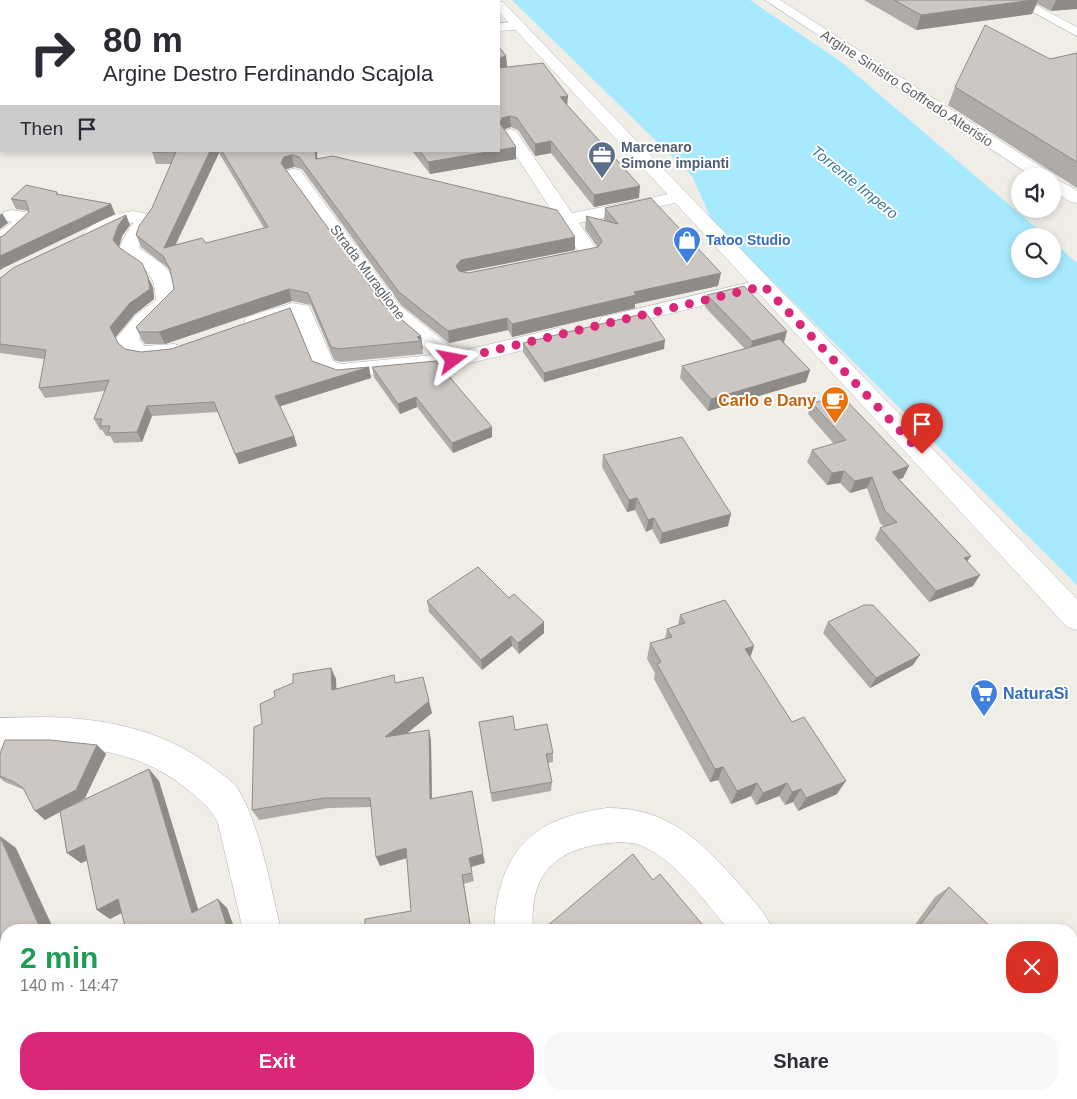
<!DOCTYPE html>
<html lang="en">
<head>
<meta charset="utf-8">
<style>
  :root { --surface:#fff; --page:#f7f7f7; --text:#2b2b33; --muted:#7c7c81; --accent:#db2777 }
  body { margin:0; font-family:Arial,sans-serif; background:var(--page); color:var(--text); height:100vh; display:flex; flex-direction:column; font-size:19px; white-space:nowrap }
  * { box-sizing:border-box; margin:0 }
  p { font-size:16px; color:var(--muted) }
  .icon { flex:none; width:28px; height:28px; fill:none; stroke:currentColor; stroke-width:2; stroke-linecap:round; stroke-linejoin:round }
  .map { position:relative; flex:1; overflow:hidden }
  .details { position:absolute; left:0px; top:924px; width:1078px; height:176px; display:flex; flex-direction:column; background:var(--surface); border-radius:20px 20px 0 0; box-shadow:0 2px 8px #0003 }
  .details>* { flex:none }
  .top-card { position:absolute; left:0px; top:0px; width:500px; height:152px; box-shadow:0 2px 8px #0003; background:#fff; color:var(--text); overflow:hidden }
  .fabs { position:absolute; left:1011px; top:168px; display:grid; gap:10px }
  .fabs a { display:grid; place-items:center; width:50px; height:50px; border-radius:50%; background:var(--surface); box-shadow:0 2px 8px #0003; font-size:25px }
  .pin { position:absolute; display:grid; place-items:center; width:42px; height:42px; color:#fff; margin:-51px -21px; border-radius:50% 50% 50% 0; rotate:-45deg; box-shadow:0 0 5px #0007 }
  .pin .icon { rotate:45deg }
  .me { position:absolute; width:55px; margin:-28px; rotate:77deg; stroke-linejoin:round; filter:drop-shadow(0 0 4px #0008) }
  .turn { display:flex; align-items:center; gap:18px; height:105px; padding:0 20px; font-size:22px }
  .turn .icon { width:65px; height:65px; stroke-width:2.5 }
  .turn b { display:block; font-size:35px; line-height:42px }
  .then { display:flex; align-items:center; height:48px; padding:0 20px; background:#0003; gap:10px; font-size:19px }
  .round { display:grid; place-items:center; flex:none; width:52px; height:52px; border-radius:20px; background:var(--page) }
  .overview { display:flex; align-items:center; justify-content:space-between; height:85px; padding:0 20px }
  h1 { font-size:30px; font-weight:800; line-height:38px; color:#1e9e55 }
  .action { display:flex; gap:10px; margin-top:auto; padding:10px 20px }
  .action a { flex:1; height:58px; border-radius:20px; background:var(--accent); color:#fff; font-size:20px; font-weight:800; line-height:58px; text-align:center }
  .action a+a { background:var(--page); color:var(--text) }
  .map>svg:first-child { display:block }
  .water { fill:#a7e9ff }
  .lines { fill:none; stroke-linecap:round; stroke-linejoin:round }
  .minor-casing { stroke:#b1b5b9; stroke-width:1 }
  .tertiary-casing { stroke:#b1b5b9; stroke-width:1 }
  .secondary-casing { stroke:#b2b7bb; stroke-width:1 }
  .minor { fill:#fff; fill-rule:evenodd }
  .tertiary { fill:#fff; fill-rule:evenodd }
  .secondary { fill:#fff; fill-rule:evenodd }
  .wall { fill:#afaba8; fill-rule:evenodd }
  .shaded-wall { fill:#8f8b88 }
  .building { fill:#ccc7c3; stroke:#8f8b88 }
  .route { stroke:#db2777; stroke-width:9; stroke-dasharray:0 16.2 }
  .labels { text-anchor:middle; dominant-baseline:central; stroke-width:4; stroke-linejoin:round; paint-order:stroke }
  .far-street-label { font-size:14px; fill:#5e6367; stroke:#fff }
  .far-service-label { font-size:14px; font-weight:bold; fill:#4e5e75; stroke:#fff; text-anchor:start }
  .far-shop-label { font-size:14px; font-weight:bold; fill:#366cbe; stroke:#fff; text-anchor:start }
  .far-water-label { font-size:15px; font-style:italic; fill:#3a7998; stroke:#fff }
  .food-label { font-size:16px; font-weight:bold; fill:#c56008; stroke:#fff; text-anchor:end }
  .shop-label { font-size:16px; font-weight:bold; fill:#366cbe; stroke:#fff; text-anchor:start }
</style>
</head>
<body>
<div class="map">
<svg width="1077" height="1099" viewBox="0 0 1077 1099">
  <rect width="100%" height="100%" fill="#f0ece6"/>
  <!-- water -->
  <polygon class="water" points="512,0 750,0 840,61 1046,236 1020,236 1020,269 1052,269 1053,242 1077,263 1077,585 712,221 692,176"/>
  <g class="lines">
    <!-- minor casing -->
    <g class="minor-casing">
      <g id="minor">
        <polygon points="1011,0 1026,0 1077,27 1077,36"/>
        <polygon points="520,22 527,26 525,29 499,31 499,23"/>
        <path d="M510 129 516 131 572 213 680 192 686 193 689 197 686 201 680 202 579 223 600 254 597 258C583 262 566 269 552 265L549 261 552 257 578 251 502 134 504 131Z"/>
        <polygon points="294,169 300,170 400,306 457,352 558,328 566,330 569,335 566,340 453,367 339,379 315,370 294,316 255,328 247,327 244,322 247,317 292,303 309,306 333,361 341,364 433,355 386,314 285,174 288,170"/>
        <polygon points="11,210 31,213 33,221 7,245 0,247 0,231 12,222 4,220 2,216 4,212"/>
        <path d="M133 211 153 215 155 219 142 237 139 248C165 266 174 268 177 302L152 325 139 339 144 346 174 344 182 346 185 351 182 356C171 359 141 364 131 358 125 355 120 344 116 339L136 315 156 300C154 259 136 274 119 249L124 237 134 222 93 239 86 237 84 233C92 221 119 213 133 211Z"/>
        <polygon points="764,279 771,281 774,285 771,289 610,328 602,327 599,322 602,317"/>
        <path d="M44 717C106 718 165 730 215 769 222 775 233 781 238 789 261 828 270 886 281 930H243L218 823C211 808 200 800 187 789 132 744 68 745 0 748V718Z"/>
        <polygon points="335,1094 380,1094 382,1099 337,1099"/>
      </g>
    </g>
    <!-- tertiary casing -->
    <g class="tertiary-casing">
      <g id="tertiary">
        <path d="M607 808C667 807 701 841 739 884 752 899 765 912 773 930H729C706 903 676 860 642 846 631 841 614 842 601 844 551 851 529 879 533 930H495C494 910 498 892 505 873 524 828 560 815 607 808Z"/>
        <polygon points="652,1094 701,1094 703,1099 654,1099"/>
        <polygon points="884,1094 929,1094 931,1099 886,1099"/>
      </g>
    </g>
    <!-- secondary casing -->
    <g class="secondary-casing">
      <g id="secondary">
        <polygon points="765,0 780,0 1049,172 1052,176 1032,176"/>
        <polygon points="499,1 503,2 1077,599 1077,630 1067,627 499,12"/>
        <polygon points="1052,177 1077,190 1077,203 1071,202 1052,190"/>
      </g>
    </g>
    <!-- minor -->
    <use href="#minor" class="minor"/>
    <!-- tertiary -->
    <use href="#tertiary" class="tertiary"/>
    <!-- secondary -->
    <use href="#secondary" class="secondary"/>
  </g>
  <!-- wall -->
  <g class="wall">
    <polygon points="864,0 1077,0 1051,11 1037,4 1032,14 916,30"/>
    <polygon points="1077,53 1077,188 948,105 955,87 1050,59"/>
    <polygon points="506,56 507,67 567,105 639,198 594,207 551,153 535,156 518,130 511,127 504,129 516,147 516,159 430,174 412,151 499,151"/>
    <path d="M152 151H317V158L575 250 463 272 468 273 598 248 585 229 586 216 605 221 604 220 605 208 718 286 635 304V308L512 337 508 330 449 343 401 305 302 169 294 167 286 169V170L382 303 421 336 423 354 341 362 334 360 311 305 292 301 165 344H145L141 339 136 327 174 289 171 274 168 268 141 247 136 235 152 208 171 164H156ZM219 153 264 228 206 243 176 244Z"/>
    <polygon points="57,192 58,194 111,204 115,214 3,268 0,270 0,237 3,236 29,212 29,211 16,209 11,199"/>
    <polygon points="126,215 130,225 122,236 119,247 153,287 154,299 135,314 115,337 118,343 125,349 141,352 312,361 337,370 369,367 371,378 279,406 294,436 297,446 239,464 218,412 152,416 142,442 114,443 110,436 106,436 102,430 100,430 94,419 105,391 45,398 39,388 44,359 0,353 0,278"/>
    <polygon points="707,295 784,343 810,370 806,382 708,411 680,378 682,366 745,349 705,307"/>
    <polygon points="523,343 664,349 544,382 523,352"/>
    <polygon points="372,367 492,427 492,437 453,453 417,407 400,414 374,377"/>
    <polygon points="812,403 903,478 899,479 971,556 967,561 973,586 929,602 875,539 880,528 884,527 880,523 867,488 850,493 840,483 827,485 807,462 812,450 834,444 808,414"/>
    <polygon points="603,455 728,526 660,544 652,529 646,532 635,510 627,512 602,467"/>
    <polygon points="509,598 544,633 519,654 512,646 482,670 429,612 427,601"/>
    <polygon points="680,615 754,646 750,658 837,794 798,811 793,802 785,805 779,796 756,805 751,796 731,804 718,780 710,782 654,679 655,673 647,659 650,643 665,639 667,629 678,625"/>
    <polygon points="828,622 913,665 870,688 823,633"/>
    <polygon points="331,668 336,679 336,689 396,682 432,713 406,734 429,730 431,741 432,798 485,863 471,867 474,881 464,884 411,911 407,858 380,866 371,807 329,808 259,820 252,810 262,724 275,697 293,683"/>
    <polygon points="479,722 515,730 553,753 553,762 548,763 552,782 551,791 492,802"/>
    <polygon points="97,745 106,754 85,798 76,804 149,769 159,781 198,909 227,908 235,930 126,930 122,913 110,919 97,910 87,861 81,863 67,853 60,812 45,820 25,790 5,782 0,778 0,754"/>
    <polygon points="949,887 994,930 911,930 935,897"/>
    <polygon points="742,1094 865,1094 870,1099 761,1099 758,1096 756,1099 746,1099"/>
    <polygon points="980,1094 1071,1094 1077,1099 985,1099"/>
  </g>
  <!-- shaded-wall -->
  <g class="shaded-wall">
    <polygon points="1033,0 1038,0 1032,14 916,30 921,15"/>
    <polygon points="1056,0 1077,0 1077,9 1051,11"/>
    <polygon points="1,27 1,42 0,44 0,29"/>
    <polygon points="506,56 507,67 499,69 499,58"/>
    <polygon points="568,96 567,107 560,97"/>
    <polygon points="510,116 511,127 502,130 500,123 502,118"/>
    <polygon points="551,141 551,153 535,156 535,144"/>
    <polygon points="516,147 516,159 430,174 428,162 493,151 499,151 499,150"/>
    <polygon points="210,151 218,151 219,153 168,260 164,248"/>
    <polygon points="315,151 317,151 318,170 316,159"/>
    <polygon points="292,155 294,167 286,169 283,175 281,163 284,157"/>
    <polygon points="640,186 639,198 594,207 594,195"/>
    <polygon points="111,204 115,214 3,268 0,270 0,256"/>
    <polygon points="2,213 8,223 0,229 0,215"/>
    <polygon points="126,215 130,225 122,236 118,250 113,240 118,226"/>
    <polygon points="575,237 575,250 462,272 457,278 456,266 461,260"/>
    <polygon points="721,273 718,286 635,304 635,308 512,337 512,324 634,292"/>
    <polygon points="148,277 153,287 154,299 135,314 115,338 110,327"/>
    <polygon points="289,289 292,301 165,344 159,332"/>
    <polygon points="507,318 508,330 449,343 448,331"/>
    <polygon points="787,331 784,343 750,353 752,341"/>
    <polygon points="421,336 423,349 422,349 421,341 417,337"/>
    <polygon points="665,340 664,349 544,382 544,373"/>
    <polygon points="369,367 371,378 278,407 275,396"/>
    <polygon points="810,370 806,382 708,411 711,399"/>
    <polygon points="416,397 417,407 400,414 398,404"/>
    <polygon points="147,406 152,416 142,442 137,432"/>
    <polygon points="492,427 492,437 453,453 452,443"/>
    <polygon points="294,436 297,446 239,464 235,454"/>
    <polygon points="909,466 903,478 887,483 892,472"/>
    <polygon points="844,471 840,483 827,485 832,473"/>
    <polygon points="872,477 867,488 850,493 855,481"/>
    <polygon points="637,498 635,510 627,512 629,500"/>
    <polygon points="731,514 728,526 660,544 662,533"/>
    <polygon points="654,518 652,529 646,532 648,520"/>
    <polygon points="971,556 963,567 964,558"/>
    <polygon points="980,575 973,586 929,602 936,591"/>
    <polygon points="544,622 544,633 519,654 518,643"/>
    <polygon points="511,636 512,646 482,670 481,660"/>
    <polygon points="754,646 749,661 745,649"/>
    <polygon points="920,655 913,665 870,688 876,678"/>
    <polygon points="331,668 336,679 337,702 332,690"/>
    <polygon points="429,701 432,713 389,748 385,737"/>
    <polygon points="429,730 431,741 432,809 430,799"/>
    <polygon points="97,745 106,754 85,798 45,820 35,811"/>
    <polygon points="723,767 718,780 710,782 715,769"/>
    <polygon points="149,769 159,781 202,922 192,913"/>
    <polygon points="846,781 837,794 798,811 806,798"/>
    <polygon points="757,783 751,796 731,804 737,791"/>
    <polygon points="787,783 779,796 756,805 763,793"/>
    <polygon points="801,789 793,802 785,805 792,792"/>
    <polygon points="0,836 16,848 54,930 41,930"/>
    <polygon points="84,845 97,856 81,863 67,853"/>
    <polygon points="406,848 410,857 380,866 376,857"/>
    <polygon points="483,854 485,863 470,867 469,858"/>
    <polygon points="462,875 464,884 471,930"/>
    <polygon points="118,899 131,908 110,919 97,910"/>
    <polygon points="218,899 227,908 235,930 228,930"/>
    <polygon points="66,1094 89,1094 83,1099 60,1099"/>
    <polygon points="283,1094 290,1094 292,1098 276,1099"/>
  </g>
  <!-- building -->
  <g class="building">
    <polygon points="62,0 178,0 179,1 63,1"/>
    <polygon points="266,0 299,0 300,1 267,1"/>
    <polygon points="431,0 472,0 473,1 432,1"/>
    <polygon points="894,0 1033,0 921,15"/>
    <polygon points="0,18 1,19 1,27 0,29"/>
    <polygon points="985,25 1050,59 1077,53 1077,162 955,87"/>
    <polygon points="499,47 506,56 499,58"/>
    <polygon points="543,63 568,96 560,97 640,186 594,195 551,141 535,144 517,118 510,116 502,118 500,123 516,147 499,150 499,68"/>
    <polygon points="152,151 210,151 164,248 202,238 206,243 268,227 222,151 315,151 316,159 333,156 557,210 575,237 461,260 456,266 459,271 468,273 598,247 602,241 586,216 618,224 605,208 651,198 721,273 634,292 636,295 512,324 507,318 448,331 399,292 299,157 292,155 284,157 281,163 382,303 421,336 417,337 421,341 338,349 331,347 308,293 289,289 159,332 139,332 136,327 174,289 170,269 163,256 136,235 139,226 152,208 176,152 152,152"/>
    <polygon points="420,151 493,151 428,162"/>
    <polygon points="26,185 57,192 56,194 111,204 0,256 0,237 3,236 29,212 26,201 11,199"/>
    <polygon points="126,215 118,226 113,240 120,248 142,263 148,277 150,289 130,303 110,327 118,343 125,349 141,352 171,349 290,308 312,361 337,370 369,367 275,396 294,436 235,454 214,402 147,406 137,432 108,433 110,426 100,426 102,419 94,419 109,380 39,388 46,350 0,344 0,278 2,277 13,268"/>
    <polygon points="744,286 787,331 752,341 707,295"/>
    <polygon points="646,313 665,340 544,373 523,343"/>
    <polygon points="780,339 810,370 711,399 682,366"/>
    <polygon points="436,361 492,427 452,443 416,397 398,404 372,367"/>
    <polygon points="842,396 909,466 892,472 971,556 964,558 980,575 936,591 880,528 897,522 885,511 872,477 855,481 844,471 832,473 812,450 846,440 812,403"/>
    <polygon points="682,437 731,514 662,533 654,518 648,520 637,498 629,500 603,455"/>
    <polygon points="478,567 509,598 514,594 544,622 518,643 511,636 481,660 427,601"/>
    <polygon points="725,600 754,646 745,649 792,722 804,717 846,781 806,798 801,789 792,792 787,783 763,793 757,783 737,791 723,767 715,769 657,664 661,662 650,643 672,637 667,629 685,623 680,615"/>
    <polygon points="864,605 873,605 920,655 876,678 828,622"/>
    <polygon points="331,668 332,690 394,675 395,683 423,677 429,701 385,737 429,730 430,799 472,791 483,854 469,858 472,873 462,875 471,930 365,930 365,919 411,911 406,848 376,857 370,798 324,798 252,810 254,727 262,724 260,704 275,697 274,691 293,683 293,674"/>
    <polygon points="513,716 515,730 547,724 553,753 546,754 552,782 491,793 479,722"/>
    <polygon points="5,740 50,740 97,745 76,790 35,811 23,788 14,782 0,776 0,754"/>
    <polygon points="149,769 192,913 218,899 228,930 126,930 118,899 97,910 84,845 67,853 60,811"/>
    <polygon points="0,837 41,930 6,930 6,1094 66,1094 60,1099 0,1099"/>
    <polygon points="633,854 653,880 660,874 707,930 548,930 546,927"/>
    <polygon points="949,887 994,930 927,930 928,929 921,924"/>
    <polygon points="1071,1004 1077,1010 1077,1099 1007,1099 1002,1094 1071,1094"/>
    <polygon points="167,1094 283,1094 276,1099 168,1099"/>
    <polygon points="463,1094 612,1094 610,1099 468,1099"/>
    <polygon points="750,1094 759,1094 756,1099 754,1099"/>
    <polygon points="765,1094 855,1094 857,1096 860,1094 865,1094 870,1099 770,1099"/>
  </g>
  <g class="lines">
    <!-- route -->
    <polyline class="route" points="453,360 764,286 922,454"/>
  </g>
  <!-- icons -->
  <defs>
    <g id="office-pin" transform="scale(1.4375)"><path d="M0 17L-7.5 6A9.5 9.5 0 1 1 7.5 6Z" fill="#5c6f8a" stroke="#fff"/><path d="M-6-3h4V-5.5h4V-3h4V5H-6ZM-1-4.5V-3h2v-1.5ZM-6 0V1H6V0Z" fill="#fff"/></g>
    <g id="shop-pin" transform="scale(1.4375)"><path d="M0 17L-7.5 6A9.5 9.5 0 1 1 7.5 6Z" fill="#3f7fe0" stroke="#fff"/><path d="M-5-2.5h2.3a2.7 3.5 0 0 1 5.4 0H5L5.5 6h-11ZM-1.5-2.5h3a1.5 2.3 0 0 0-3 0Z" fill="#fff"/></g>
    <g id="cafe-pin" transform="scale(1.4375)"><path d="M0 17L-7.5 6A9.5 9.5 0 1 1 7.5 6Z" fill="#e8710a" stroke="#fff"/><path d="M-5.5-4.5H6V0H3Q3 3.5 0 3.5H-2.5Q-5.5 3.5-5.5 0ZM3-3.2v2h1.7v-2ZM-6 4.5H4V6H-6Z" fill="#fff"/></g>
    <g id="supermarket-pin" transform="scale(1.4375)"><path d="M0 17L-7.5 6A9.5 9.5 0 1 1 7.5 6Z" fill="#3f7fe0" stroke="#fff"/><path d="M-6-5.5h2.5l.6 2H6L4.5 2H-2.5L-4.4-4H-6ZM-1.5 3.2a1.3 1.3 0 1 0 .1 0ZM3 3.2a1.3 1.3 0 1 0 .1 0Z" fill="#fff"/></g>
  </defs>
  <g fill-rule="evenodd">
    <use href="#office-pin" x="602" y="155"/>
    <use href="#shop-pin" x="687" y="240"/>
    <use href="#cafe-pin" x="835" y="400"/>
    <use href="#supermarket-pin" x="984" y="693"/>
  </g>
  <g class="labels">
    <!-- far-street labels -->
    <g class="far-street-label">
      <text transform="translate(907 88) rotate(33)">Argine Sinistro Goffredo Alterisio</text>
      <text transform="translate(368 272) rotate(53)">Strada Muraglione</text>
    </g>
    <!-- far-service labels -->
    <g class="far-service-label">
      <text x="621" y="147">Marcenaro<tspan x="621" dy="16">Simone impianti</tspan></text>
    </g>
    <!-- far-shop labels -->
    <g class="far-shop-label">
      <text x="706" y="240">Tatoo Studio</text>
    </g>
    <!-- far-water labels -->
    <g class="far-water-label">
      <text transform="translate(855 182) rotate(39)">Torrente Impero</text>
    </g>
    <!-- food labels -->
    <g class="food-label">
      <text x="816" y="400">Carlo e Dany</text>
    </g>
    <!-- shop labels -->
    <g class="shop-label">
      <text x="1003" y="693">NaturaSì</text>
    </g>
  </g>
</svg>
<div class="fabs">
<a><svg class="icon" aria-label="sound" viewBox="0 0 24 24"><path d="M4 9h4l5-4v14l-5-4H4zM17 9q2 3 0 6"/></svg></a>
<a><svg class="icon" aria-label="search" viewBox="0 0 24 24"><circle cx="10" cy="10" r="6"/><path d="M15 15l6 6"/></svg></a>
</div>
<div class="pin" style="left:922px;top:454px;background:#d93025"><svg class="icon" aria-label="arrive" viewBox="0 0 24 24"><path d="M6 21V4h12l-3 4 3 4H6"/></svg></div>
<svg class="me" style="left:453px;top:360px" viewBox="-20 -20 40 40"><path d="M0-17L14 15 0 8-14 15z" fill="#db2777" stroke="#fff" stroke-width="4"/></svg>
<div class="top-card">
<div class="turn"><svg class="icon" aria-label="right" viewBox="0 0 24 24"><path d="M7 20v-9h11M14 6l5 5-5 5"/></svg><div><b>80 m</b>Argine Destro Ferdinando Scajola</div></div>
<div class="then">Then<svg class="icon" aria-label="arrive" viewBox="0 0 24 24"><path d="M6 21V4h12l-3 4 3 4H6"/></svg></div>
</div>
<section class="details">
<div class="overview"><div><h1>2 min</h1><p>140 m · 14:47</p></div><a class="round" style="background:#d93025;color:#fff"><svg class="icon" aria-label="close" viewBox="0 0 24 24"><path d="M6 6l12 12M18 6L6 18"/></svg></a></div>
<div class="action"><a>Exit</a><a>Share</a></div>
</section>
</div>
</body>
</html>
